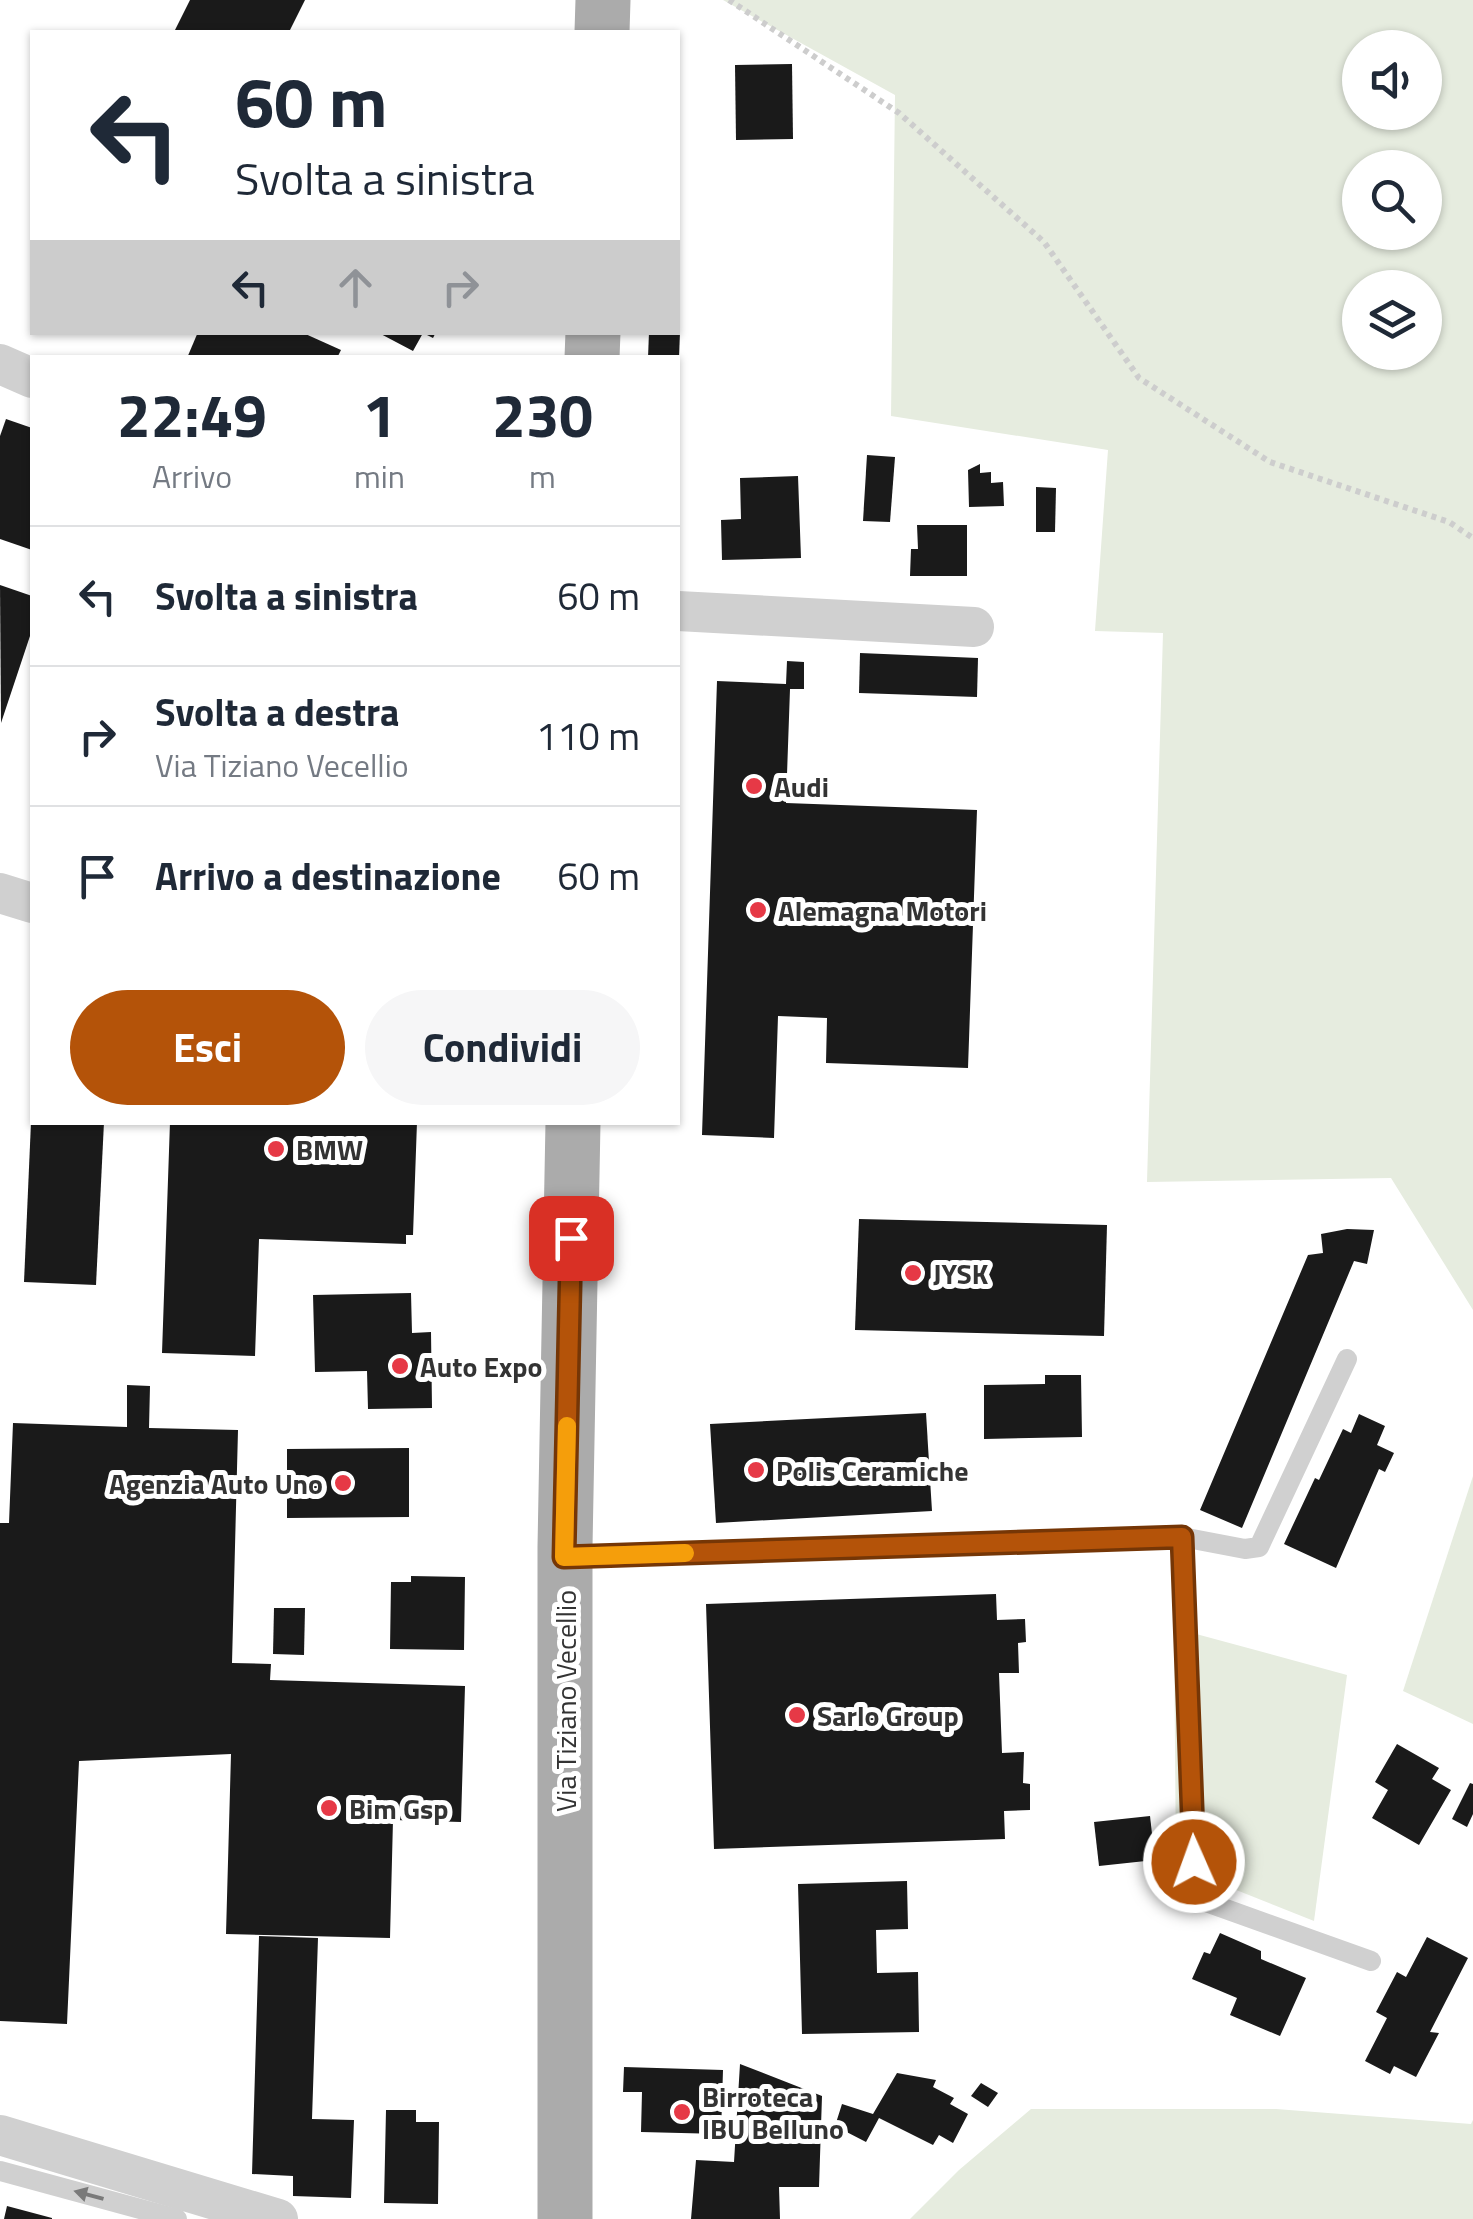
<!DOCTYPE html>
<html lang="it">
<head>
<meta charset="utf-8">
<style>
  :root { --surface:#fff; --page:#f6f6f7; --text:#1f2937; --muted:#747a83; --line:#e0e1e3; --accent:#b45309 }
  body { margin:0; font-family:"Titillium Web",sans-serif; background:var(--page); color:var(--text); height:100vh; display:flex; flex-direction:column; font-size:38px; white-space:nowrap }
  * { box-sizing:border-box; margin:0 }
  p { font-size:32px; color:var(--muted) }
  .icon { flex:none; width:55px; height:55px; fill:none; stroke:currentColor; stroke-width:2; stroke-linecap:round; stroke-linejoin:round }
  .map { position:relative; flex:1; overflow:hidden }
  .drawer { position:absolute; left:30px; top:355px; width:650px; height:770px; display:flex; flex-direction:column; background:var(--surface); border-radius:0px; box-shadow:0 2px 8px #0004 }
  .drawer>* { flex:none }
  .hud { position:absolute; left:30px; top:30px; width:650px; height:305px; border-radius:0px; box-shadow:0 2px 8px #0004; background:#fff; color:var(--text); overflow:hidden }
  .tools { position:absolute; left:1342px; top:30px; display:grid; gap:20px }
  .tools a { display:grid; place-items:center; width:100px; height:100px; border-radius:50%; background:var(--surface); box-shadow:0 2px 8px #0004; font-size:50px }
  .pin { position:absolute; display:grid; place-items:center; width:85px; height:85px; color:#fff; margin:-42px; border-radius:20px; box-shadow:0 5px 15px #0006 }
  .me { position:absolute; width:110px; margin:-55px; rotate:358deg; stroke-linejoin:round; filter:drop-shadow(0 0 8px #0008) }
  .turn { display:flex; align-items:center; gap:35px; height:210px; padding:0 40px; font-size:45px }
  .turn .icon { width:130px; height:130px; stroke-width:2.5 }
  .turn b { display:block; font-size:70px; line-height:85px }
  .lanes { display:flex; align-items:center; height:95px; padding:0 40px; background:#0003; justify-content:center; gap:50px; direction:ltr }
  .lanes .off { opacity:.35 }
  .eta { display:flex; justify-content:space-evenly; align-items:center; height:170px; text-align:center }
  .eta b { font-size:60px; font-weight:700; line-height:70px }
  .action { display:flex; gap:20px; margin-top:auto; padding:20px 40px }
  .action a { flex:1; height:115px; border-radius:60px; background:var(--accent); color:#fff; font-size:40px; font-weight:700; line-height:115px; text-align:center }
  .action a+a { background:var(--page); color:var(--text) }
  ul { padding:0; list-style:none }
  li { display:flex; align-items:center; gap:30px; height:140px; padding:0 40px; border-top:2px solid var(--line) }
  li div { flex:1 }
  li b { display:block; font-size:38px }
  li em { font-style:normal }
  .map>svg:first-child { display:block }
  .green { fill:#e6ecdf; fill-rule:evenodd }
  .building { fill:#1a1a1a }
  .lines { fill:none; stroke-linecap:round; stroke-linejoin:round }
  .path { stroke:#cdcdcd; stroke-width:6; stroke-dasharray:5 5; stroke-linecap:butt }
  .lane { stroke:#d0d0d0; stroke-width:20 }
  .street { stroke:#d0d0d0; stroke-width:40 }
  .primary { stroke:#ababab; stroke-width:55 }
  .oneway { fill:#7a7a7a }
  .route-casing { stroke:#753606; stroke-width:25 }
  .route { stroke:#b45309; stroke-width:18 }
  .slow { stroke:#f59e0b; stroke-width:18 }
  .poi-dot { fill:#e63946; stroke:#fff; stroke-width:4 }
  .labels { text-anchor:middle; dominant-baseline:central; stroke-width:10; stroke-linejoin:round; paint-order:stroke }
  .poi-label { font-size:28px; font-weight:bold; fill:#333; stroke:#fff; text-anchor:start }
  .street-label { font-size:28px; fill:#333; stroke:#fff }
</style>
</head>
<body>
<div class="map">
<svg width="1473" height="2219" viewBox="0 0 1473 2219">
  <rect width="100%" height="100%" fill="#fff"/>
  <!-- green -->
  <g class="green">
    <path d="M723 0H1473V1310L1391 1178 1147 1182 1163 633 1095 631 1108 450 891 416 895 95ZM1360 48H1425V112H1360ZM1360 168H1425V232H1360ZM1360 288H1425V352H1360Z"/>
    <polygon points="1473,1476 1473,1724 1403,1691"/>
    <polygon points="1174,1628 1347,1675 1314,1921 1176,1866"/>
    <polygon points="1031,2109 1276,2109 1471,2124 1473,2120 1473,2219 910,2219 959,2170"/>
  </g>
  <!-- building -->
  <g class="building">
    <polygon points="190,0 305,0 289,32 174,32"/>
    <polygon points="792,64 793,139 736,140 735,65"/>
    <polygon points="198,332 301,332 341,350 337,358 187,358"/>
    <polygon points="377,332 436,332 433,338 423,333 413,351"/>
    <polygon points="649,332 680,332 679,358 648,358"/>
    <polygon points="6,419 32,428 32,550 0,539 0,436"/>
    <polygon points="867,455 895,457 890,522 863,521"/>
    <polygon points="980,464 980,473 991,472 991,483 1003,482 1004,506 969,507 968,470"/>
    <polygon points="798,476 801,558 722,560 721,520 741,519 740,478"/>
    <polygon points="1036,487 1056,488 1055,532 1036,532"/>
    <polygon points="917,525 967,525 967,576 910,576 911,549 918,549"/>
    <polygon points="0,585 32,596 32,630 1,723"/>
    <polygon points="860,653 978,658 977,697 859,693"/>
    <polygon points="787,661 804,662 804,689 790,689 786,803 977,810 968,1068 826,1063 827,1018 778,1016 774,1138 702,1135 717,681 786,684"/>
    <polygon points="31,1122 104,1122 96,1285 24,1282"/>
    <polygon points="170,1122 417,1122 413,1235 406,1235 406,1244 259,1239 255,1356 162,1353"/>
    <polygon points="859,1219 1107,1225 1104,1336 855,1330"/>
    <polygon points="1347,1229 1374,1230 1367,1264 1354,1261 1242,1528 1200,1510 1308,1255 1323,1253 1321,1234"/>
    <polygon points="411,1293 412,1333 431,1332 432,1408 368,1409 367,1371 315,1372 313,1295"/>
    <polygon points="1045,1375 1081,1375 1082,1437 984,1439 984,1385 1045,1384"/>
    <polygon points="127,1385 150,1386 149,1428 238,1430 232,1663 271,1664 270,1680 465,1686 461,1822 393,1820 390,1938 226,1934 231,1754 79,1761 67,2024 0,2021 0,1523 9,1523 13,1423 127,1427"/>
    <polygon points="926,1413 932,1511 716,1523 710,1424"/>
    <polygon points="1359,1414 1385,1426 1377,1445 1394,1453 1385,1472 1379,1469 1336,1568 1284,1544 1315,1478 1319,1480 1343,1429 1351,1433"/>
    <polygon points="409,1448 409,1517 287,1518 287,1449"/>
    <polygon points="411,1576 465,1577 464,1650 390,1649 391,1582 411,1582"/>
    <polygon points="996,1594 997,1620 1025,1619 1026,1642 1018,1643 1019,1673 999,1673 1002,1753 1024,1752 1023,1783 1030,1784 1030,1810 1004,1811 1005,1839 714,1849 706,1604"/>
    <polygon points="274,1608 305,1608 304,1655 273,1654"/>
    <polygon points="1397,1744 1439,1768 1432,1779 1451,1790 1419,1845 1372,1818 1388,1790 1375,1782"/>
    <polygon points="1470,1783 1473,1784 1473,1814 1467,1827 1452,1819"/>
    <polygon points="1150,1816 1155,1860 1099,1866 1094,1822"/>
    <polygon points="907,1881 908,1929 876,1930 877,1973 918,1972 919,2032 802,2034 798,1884"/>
    <polygon points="1220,1933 1261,1951 1261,1959 1306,1978 1280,2036 1230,2015 1237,1998 1192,1979 1204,1952 1210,1954"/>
    <polygon points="259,1936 318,1938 312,2119 354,2120 351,2198 293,2196 293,2176 252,2174"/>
    <polygon points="1427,1937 1468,1958 1430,2032 1439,2033 1416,2077 1394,2066 1390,2074 1365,2061 1387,2018 1376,2012 1397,1972 1406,1977"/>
    <polygon points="740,2064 822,2096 819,2187 779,2187 780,2219 691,2219 696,2160 734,2162"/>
    <polygon points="624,2067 723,2070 721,2134 641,2132 642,2092 623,2092"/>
    <polygon points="897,2073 936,2080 933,2087 954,2098 950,2104 968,2114 953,2143 939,2135 933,2145 879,2118 866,2142 835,2126 842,2104 873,2114"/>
    <polygon points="981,2083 998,2093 988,2107 971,2096"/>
    <polygon points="386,2110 416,2110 416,2122 439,2122 438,2204 384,2203"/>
    <polygon points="7,2206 52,2218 52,2219 4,2219"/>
  </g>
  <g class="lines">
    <!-- path -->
    <polyline class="path" points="729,0 899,113 1044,242 1139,378 1270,462 1449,522 1473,538"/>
    <!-- lane -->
    <g class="lane">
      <polyline points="1182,1537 1245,1549 1259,1547 1347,1359"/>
      <polyline points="567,1557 1182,1537 1195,1898 1371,1961"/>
      <polyline points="0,2171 177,2219"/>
    </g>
    <!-- street -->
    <g class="street">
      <polyline points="0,364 32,378"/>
      <polyline points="678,611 974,627"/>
      <polyline points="0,893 32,903"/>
      <polyline points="0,2135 278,2219"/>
    </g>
    <!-- primary -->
    <g class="primary">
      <polyline points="602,32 603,0"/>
      <polyline points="592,358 593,332"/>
      <polyline points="565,2219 565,1547 573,1122"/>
    </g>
  </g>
  <!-- one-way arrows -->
  <defs><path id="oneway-solid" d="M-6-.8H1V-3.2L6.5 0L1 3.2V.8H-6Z" transform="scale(2.5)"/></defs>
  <use class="oneway" href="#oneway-solid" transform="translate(89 2195) rotate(-165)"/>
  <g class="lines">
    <!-- route casing -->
    <g class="route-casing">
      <polyline id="route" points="571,1238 564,1557 1182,1537 1194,1862"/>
    </g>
    <!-- route -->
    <use href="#route" class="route"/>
    <!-- slow -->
    <polyline class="slow" points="567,1426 564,1557 685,1553"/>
  </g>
  <!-- markers -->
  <g class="poi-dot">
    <circle cx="754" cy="786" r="10"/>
    <circle cx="758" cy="910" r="10"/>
    <circle cx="276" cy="1149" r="10"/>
    <circle cx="913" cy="1273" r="10"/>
    <circle cx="400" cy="1366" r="10"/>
    <circle cx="756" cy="1470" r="10"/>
    <circle cx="343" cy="1483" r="10"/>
    <circle cx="797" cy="1715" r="10"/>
    <circle cx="329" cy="1808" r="10"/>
    <circle cx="682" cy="2112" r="10"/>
  </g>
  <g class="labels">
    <!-- poi labels -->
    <g class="poi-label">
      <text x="774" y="786">Audi</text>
      <text x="778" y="910">Alemagna Motori</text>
      <text x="296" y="1149">BMW</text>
      <text x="933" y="1273">JYSK</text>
      <text x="420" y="1366">Auto Expo</text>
      <text x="776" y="1470">Polis Ceramiche</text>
      <text x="323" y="1483" text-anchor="end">Agenzia Auto Uno</text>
      <text x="817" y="1715">Sarlo Group</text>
      <text x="349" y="1808">Bim Gsp</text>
      <text x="702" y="2096">Birroteca<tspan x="702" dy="32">IBU Belluno</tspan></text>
    </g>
    <!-- street labels -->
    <g class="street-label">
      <text transform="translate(565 1701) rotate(-90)">Via Tiziano Vecellio</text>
    </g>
  </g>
</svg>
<div class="tools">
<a><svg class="icon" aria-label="sound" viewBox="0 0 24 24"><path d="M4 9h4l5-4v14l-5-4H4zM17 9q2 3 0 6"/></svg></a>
<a><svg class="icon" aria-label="search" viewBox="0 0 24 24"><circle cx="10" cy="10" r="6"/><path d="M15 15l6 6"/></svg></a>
<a><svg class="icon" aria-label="layers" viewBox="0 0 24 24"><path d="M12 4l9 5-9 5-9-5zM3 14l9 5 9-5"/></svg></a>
</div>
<div class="pin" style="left:571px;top:1238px;background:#d93025"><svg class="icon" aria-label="arrive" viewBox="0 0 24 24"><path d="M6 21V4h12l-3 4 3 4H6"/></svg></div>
<svg class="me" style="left:1194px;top:1862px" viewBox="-20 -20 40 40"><circle r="17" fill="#b45309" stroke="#fff" stroke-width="3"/><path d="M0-11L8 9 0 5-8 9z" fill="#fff"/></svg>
<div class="hud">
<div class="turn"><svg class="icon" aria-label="left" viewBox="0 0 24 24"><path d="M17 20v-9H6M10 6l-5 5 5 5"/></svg><div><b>60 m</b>Svolta a sinistra</div></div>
<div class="lanes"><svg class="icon" aria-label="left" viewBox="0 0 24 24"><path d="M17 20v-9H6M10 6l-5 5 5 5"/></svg><svg class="icon off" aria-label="ahead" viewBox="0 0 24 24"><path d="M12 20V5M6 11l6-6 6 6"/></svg><svg class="icon off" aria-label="right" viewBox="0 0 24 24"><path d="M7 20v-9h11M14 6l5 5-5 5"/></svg></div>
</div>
<section class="drawer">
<div class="eta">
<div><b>22:49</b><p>Arrivo</p></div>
<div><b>1</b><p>min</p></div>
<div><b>230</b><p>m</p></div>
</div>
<ul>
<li><svg class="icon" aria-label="left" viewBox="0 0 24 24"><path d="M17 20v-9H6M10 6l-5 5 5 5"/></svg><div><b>Svolta a sinistra</b></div><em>60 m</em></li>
<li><svg class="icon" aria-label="right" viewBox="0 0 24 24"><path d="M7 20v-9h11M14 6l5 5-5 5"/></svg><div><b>Svolta a destra</b><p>Via Tiziano Vecellio</p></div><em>110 m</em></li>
<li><svg class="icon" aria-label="arrive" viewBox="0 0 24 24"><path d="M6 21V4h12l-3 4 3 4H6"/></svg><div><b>Arrivo a destinazione</b></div><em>60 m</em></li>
</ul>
<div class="action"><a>Esci</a><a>Condividi</a></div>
</section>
</div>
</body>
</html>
